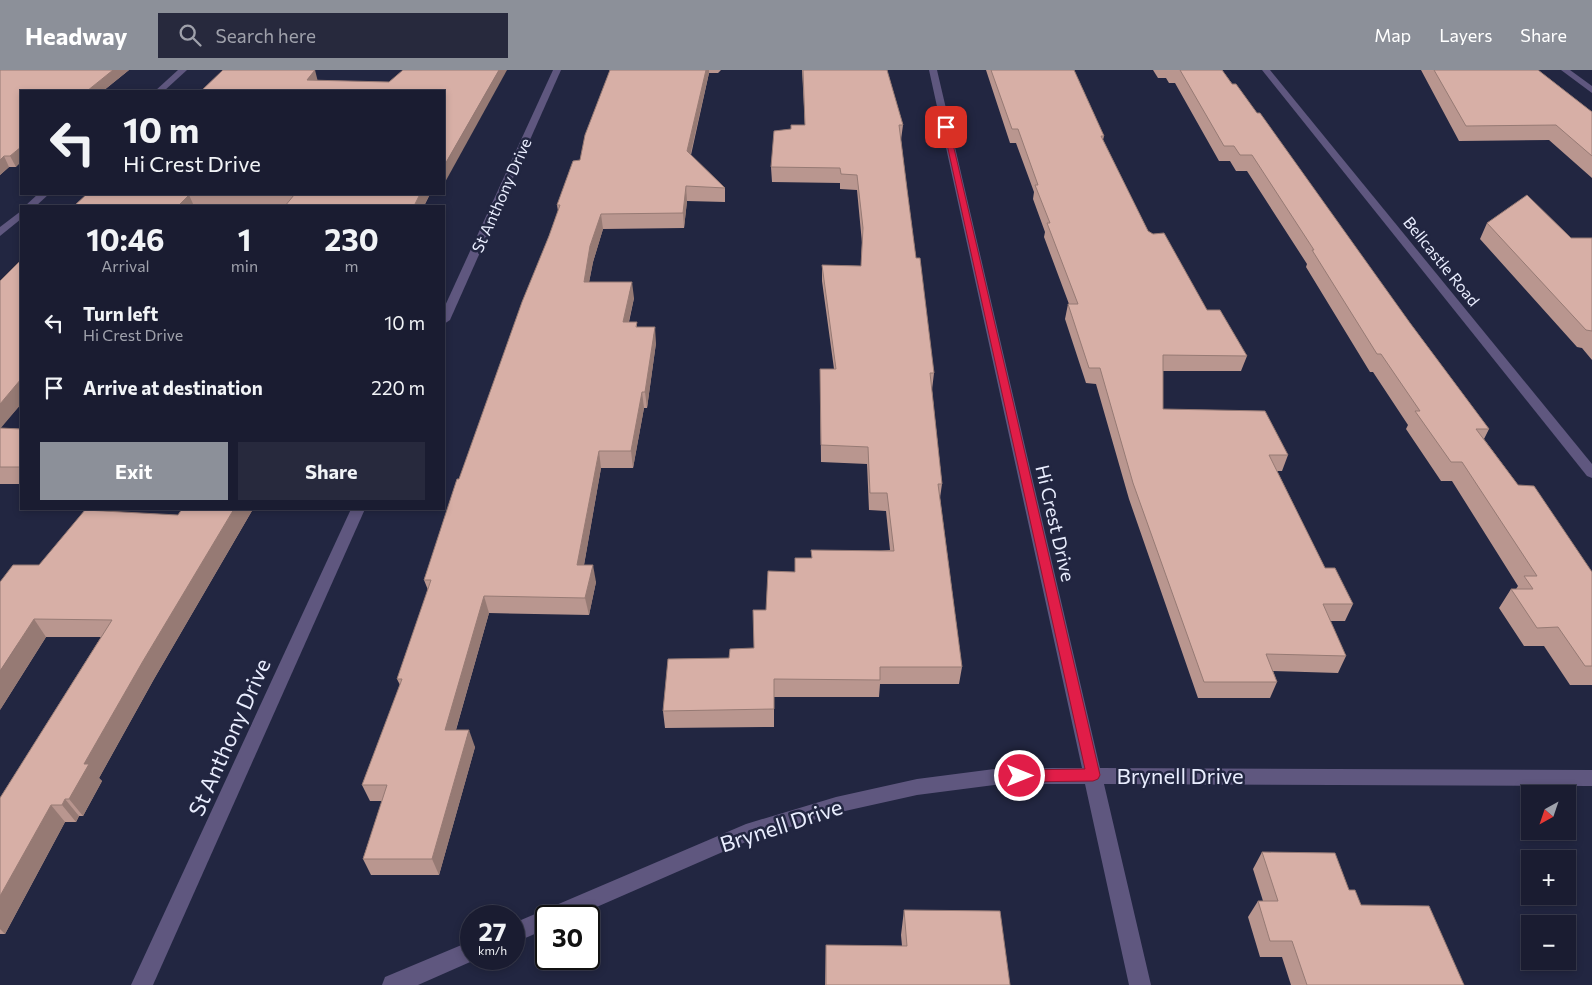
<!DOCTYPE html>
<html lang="en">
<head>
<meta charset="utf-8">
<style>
  :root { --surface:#1a1c31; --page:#27293d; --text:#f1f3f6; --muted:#9fa1ab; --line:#383a4d; --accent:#8c9099 }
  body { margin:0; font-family:Commissioner,sans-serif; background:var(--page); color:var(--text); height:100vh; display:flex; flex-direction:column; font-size:19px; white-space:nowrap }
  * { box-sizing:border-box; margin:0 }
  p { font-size:16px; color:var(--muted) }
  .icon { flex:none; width:28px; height:28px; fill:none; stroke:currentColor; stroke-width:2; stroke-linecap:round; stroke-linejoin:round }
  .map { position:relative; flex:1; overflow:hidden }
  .details { position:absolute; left:20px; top:135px; width:425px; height:305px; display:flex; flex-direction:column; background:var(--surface); border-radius:0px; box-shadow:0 2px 8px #0003,0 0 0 1px var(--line) }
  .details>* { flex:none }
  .guide { position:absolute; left:20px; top:20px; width:425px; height:105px; border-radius:0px; box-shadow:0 2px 8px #0003,0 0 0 1px var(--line); background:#1a1c31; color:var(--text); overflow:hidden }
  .needle { width:32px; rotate:220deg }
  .buttons { position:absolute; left:1521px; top:715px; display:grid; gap:10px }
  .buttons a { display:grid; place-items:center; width:55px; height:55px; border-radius:0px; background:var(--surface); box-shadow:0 2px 8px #0003,0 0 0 1px var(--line); font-size:25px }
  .speed { position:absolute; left:460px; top:835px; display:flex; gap:10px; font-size:25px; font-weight:700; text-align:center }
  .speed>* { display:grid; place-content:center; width:65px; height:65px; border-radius:50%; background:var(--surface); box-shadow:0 2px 8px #0003,0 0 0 1px var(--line); line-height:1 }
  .speed small { font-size:12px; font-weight:400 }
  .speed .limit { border:2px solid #111; border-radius:8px; background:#fff; color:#111 }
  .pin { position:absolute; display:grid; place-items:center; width:42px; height:42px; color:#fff; margin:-21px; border-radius:10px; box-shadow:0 2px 8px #0006 }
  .me { position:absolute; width:55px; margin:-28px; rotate:90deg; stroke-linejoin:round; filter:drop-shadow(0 0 4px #0008) }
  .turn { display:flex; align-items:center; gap:18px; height:105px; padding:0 20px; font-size:22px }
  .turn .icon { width:65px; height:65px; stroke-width:2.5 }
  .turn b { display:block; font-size:35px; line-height:42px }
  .eta { display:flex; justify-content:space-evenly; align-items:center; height:85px; text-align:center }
  .eta b { font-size:30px; font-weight:700; line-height:35px }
  .action { display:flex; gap:10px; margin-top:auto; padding:10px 20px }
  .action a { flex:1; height:58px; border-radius:0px; background:var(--accent); color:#fff; font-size:20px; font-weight:700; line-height:58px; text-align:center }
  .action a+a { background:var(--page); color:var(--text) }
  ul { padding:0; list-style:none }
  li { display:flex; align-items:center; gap:15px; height:65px; padding:0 20px }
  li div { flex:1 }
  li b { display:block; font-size:19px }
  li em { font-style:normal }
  header { display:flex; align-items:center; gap:30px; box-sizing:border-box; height:70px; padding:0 25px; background:var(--accent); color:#fff }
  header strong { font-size:24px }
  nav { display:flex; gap:28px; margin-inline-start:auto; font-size:18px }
  .search { width:350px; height:45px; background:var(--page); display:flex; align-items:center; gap:12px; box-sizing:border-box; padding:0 18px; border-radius:0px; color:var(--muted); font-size:19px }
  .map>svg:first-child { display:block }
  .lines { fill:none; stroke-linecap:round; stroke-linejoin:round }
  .minor { fill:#5f577f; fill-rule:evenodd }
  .wall { fill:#b9968f }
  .shaded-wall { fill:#967a74 }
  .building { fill:#d7afa6; stroke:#967a74 }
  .route { fill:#e11d48; stroke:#92132f }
  .labels { text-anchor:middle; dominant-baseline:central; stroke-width:5; stroke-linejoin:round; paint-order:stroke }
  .far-street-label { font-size:16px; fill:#e9edfe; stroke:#222641 }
  .street-label { font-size:19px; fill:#e9edfe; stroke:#222641 }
  .near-street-label { font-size:22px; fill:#e9edfe; stroke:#222641 }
</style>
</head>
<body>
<header>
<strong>Headway</strong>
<div class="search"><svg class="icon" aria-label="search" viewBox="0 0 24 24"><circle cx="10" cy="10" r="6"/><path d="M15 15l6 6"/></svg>Search here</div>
<nav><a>Map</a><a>Layers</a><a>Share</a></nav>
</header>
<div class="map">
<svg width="1592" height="915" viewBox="0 0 1592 915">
  <rect width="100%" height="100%" fill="#222641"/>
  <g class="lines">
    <!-- minor -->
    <g class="minor">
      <polygon points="178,0 187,0 164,21 155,21"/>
      <polygon points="553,0 561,0 450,250 444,254 444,238"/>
      <polygon points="929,0 937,0 1100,698 1592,700 1592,716 1104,714 1151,915 1129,915 1085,714 1002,714 917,725 836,743 757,767 576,846 546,846 546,859 514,873 514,853 746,754 836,727 917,709 1002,698 1082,698"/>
      <polygon points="1262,0 1270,0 1592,394 1592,408 1587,406"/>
      <polygon points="1561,0 1570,0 1592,16 1592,23"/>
      <polygon points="38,124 49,124 36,136 25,136"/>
      <polygon points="21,141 21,149 0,166 0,157"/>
      <polygon points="351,439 365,439 153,915 131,915"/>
      <polygon points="471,871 471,889 477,889 418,915 382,915 385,907"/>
    </g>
  </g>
  <!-- wall -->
  <g class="wall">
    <polygon points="0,0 129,0 103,21 21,21 16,97 9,97 0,105"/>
    <polygon points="610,0 721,0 718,3 709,3 691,85 725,118 725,132 687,131 684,158 603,159 593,192 589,212 634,228 629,252 637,252 637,257 656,273 647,338 644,338 633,398 601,398 584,495 596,512 589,545 489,543 456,660 475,677 439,805 371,805 363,789 382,731 370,731 362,715 400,615 397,609 428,520 424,510 459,409 549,166 558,141 557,135 580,90"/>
    <polygon points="802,0 887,0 903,55 901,70 907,119 916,188 934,303 932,320 942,414 940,428 962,597 959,614 880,614 879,627 774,627 774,657 665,658 663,641 729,588 754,578 766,540 795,502 811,488 890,480 886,441 869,440 867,394 821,392 820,299 834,299 822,211 822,195 861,196 862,173 857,120 840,119 840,113 772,112 771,97 791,59 805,55"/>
    <polygon points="986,0 1074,0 1104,66 1103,70 1148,161 1207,240 1247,286 1241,301 1163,301 1163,339 1288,385 1282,401 1277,401 1325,498 1353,534 1345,551 1330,551 1346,586 1338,603 1273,601 1277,612 1270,628 1198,628 1129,429 1096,314 1086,313 1065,249 1068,234 1069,234 1044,167 1045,162 1033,129 1034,122 1016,73 1010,73"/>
    <polygon points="1153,0 1222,0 1410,253 1489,359 1484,369 1518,415 1592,502 1592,615 1570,615 1544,576 1524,576 1499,538 1511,519 1516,519 1518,516 1452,411 1441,411 1406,359 1408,355 1373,302 1370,302 1306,197 1307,194 1247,101 1236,101 1230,91 1219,91 1175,13 1169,13 1166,8 1158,8"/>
    <polygon points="1421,0 1538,0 1592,42 1592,108 1549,70 1459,71"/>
    <polygon points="87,124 430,124 424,136 74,136"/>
    <polygon points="1487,153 1571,168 1592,168 1592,290 1582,278 1577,277 1480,169"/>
    <polygon points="21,190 21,334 0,358 21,359 21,414 0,414 0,211"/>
    <polygon points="182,439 253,439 154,609 99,708 102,711 83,746 79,746 76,752 65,752 5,864 0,864 0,728 101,567 46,567 0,640 39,495 178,445"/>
    <polygon points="1262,782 1349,820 1361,835 1464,915 1291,915 1282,887 1260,887 1248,847 1258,831 1263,831 1253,799"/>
    <polygon points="904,840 1010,915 825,915 826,875 902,876 901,865"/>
  </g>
  <!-- shaded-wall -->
  <g class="shaded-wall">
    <polygon points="113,0 129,0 103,21 87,21"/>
    <polygon points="315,0 318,12 307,10"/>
    <polygon points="499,0 507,0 444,114 444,96"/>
    <polygon points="706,0 709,0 709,3 688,95 687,81"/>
    <polygon points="21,77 21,92 16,97 10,86"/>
    <polygon points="4,86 9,97 0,105 0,90"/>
    <polygon points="686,116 687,131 684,158 683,143"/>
    <polygon points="420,124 430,124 424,136 414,136"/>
    <polygon points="189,125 194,136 178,136"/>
    <polygon points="601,144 603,159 593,192 586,228 584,212 590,176"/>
    <polygon points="632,212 634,228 625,268 623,252"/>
    <polygon points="655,257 656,273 647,338 645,322"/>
    <polygon points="21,309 21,334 0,359 0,334"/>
    <polygon points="642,322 644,338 633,398 631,381"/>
    <polygon points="599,381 601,398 581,512 577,495"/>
    <polygon points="234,439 253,439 154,609 99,708 102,711 83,746 69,729 84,694 143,591"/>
    <polygon points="593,495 596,512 589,545 585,528"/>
    <polygon points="484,526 489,543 451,677 445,660"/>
    <polygon points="34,549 46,567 0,640 0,601"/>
    <polygon points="469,660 475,677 439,805 432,789"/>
    <polygon points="65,729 79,746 76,752 62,735"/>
    <polygon points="51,735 65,752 5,864 0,859 0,826"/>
  </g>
  <!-- building -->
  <g class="building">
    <polygon points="0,0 113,0 87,21 21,21 21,77 10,86 4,86 0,90"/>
    <polygon points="223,0 315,0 307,10 389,12 403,0 499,0 444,96 444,21 201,21"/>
    <polygon points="610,0 706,0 687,81 725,118 686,116 683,143 601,144 590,176 584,212 632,212 623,252 637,252 636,257 655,257 645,322 642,322 631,381 599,381 577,495 593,495 585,528 484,526 445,660 469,660 432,789 363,789 387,715 362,715 402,609 397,609 431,510 424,510 457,409 459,409 522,232 549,166 560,135 557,135 573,91 580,90 585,65"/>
    <polygon points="803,0 887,0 903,55 899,55 907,119 916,188 920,188 934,303 930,303 942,414 938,414 962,597 880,597 880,610 774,609 774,639 663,641 668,589 729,588 730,579 754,578 753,540 766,540 768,501 795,502 795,488 812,488 811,480 894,481 887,423 870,423 868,377 821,375 820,299 836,299 822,195 861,196 863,158 857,105 841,104 840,98 771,97 774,61 791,59 791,55 805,55"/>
    <polygon points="991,0 1074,0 1104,66 1101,66 1148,161 1153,164 1164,163 1207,240 1220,240 1247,286 1163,285 1163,339 1265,341 1288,385 1269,385 1325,498 1335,498 1353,534 1323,534 1346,586 1266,584 1277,612 1204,612 1133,413 1100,298 1089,298 1068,234 1078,234 1047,153 1050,153 1035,115 1038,115 1018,59 1012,59"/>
    <polygon points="1180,0 1222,0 1232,14 1236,14 1257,43 1260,43 1410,253 1489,359 1476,359 1518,415 1534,416 1592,502 1592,596 1585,596 1558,557 1537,558 1511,519 1533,519 1524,506 1537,506 1462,392 1451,392 1415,341 1420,341 1381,284 1377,284 1312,180 1314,180 1252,85 1240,85 1234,76 1224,76"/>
    <polygon points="1434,0 1538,0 1592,42 1592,86 1556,55 1466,56"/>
    <polygon points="87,124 420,124 414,136 285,136 294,125 189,125 178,136 74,136"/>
    <polygon points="1527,125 1571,168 1592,168 1592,261 1586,260 1487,153"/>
    <polygon points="21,190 21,309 0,334 0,211"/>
    <polygon points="0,358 21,359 21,397 0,397"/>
    <polygon points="182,439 234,439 143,591 84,694 89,694 69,729 65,729 62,735 51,735 0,826 0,728 112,550 34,549 0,601 0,512 13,495 39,495 85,440 178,445"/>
    <polygon points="1262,782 1335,783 1349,820 1355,820 1361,835 1429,836 1464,915 1307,915 1292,871 1270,871 1258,831 1278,831"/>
    <polygon points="904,840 1000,841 1010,915 826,915 826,875 907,876"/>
  </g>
  <!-- route -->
  <polygon class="route" points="943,56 949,57 1100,705 1098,709 1093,711 1020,712 1015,710 1013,706 1015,702 1020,700 1085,699"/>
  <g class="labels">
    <!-- far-street labels -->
    <g class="far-street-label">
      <text transform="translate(501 125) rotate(-66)">St Anthony Drive</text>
      <text transform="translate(1442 191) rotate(51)">Bellcastle Road</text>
    </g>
    <!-- street labels -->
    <g class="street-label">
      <text transform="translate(1056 453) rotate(77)">Hi Crest Drive</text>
    </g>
    <!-- near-street labels -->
    <g class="near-street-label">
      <text transform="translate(229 667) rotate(-66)">St Anthony Drive</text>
      <text x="1180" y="705">Brynell Drive</text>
      <text transform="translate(781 755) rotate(-18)">Brynell Drive</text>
    </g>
  </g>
</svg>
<div class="buttons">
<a><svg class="needle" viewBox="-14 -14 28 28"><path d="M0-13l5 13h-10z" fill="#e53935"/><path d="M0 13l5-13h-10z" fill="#9fa1ab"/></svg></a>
<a>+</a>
<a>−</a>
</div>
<div class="speed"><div>27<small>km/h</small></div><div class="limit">30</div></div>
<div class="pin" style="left:946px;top:57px;background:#d93025"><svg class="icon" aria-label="arrive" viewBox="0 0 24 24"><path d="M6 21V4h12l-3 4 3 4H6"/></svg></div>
<svg class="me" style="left:1020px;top:706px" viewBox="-20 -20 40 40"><circle r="17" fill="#e11d48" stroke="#fff" stroke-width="3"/><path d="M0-11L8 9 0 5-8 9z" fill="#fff"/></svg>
<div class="guide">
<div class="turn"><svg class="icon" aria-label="left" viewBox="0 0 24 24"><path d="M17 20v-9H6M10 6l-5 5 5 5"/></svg><div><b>10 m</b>Hi Crest Drive</div></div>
</div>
<section class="details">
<div class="eta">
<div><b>10:46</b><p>Arrival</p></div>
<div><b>1</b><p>min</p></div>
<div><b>230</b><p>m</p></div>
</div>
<ul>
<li><svg class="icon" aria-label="left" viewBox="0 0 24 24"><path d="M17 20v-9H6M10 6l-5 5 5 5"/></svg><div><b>Turn left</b><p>Hi Crest Drive</p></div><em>10 m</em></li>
<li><svg class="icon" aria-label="arrive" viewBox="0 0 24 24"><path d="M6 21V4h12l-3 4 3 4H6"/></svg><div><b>Arrive at destination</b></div><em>220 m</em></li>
</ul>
<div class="action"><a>Exit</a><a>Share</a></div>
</section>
</div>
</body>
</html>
